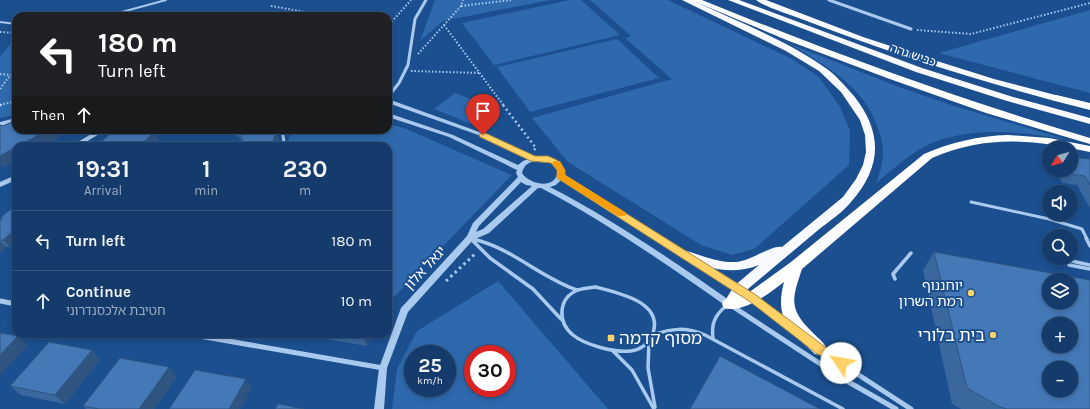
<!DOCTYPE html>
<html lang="en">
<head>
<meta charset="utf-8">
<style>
  :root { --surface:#143b6b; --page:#214673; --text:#f1f3f6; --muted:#9dadc1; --line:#33557e }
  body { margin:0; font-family:Karla,"Noto Sans Hebrew",sans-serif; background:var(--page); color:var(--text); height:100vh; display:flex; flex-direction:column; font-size:15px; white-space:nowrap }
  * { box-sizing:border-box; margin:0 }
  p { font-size:13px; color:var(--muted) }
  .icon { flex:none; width:22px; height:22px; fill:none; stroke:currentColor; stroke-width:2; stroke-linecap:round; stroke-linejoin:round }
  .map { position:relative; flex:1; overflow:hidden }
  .details { position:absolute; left:12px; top:142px; width:380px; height:196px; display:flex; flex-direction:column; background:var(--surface); border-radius:12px; box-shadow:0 2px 6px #0003,0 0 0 1px var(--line) }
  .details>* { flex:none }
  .hud { position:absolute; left:12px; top:12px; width:380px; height:122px; border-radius:12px; box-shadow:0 2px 6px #0003,0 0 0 1px var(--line); background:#202124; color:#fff; overflow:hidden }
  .needle { width:26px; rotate:233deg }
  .fabs { position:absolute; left:1042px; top:141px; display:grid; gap:8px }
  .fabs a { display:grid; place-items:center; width:36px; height:36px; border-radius:50%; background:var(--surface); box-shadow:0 2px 6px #0003,0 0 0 1px var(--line); font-size:20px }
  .speed { position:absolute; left:404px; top:345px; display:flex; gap:8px; font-size:20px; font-weight:700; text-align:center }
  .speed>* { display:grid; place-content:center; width:52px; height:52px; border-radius:50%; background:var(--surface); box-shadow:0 2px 6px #0003,0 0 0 1px var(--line); line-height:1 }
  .speed small { font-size:10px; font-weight:400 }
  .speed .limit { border:6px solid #d22; background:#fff; color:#111 }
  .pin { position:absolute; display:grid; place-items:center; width:34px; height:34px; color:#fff; margin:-41px -17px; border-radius:50% 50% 50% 0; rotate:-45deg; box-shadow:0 0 4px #0007 }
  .pin .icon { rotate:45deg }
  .me { position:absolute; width:44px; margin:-22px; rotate:303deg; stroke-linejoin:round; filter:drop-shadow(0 0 3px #0008) }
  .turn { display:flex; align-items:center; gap:14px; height:84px; padding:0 20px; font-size:18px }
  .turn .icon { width:52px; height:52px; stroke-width:2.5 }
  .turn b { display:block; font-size:28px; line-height:34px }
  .then { display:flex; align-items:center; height:38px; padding:0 20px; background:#0003; gap:8px; font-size:15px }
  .eta { display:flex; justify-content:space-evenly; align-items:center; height:68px; text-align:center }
  .eta b { font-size:24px; font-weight:700; line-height:28px }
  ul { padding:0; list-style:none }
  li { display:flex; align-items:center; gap:12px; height:60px; padding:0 20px; border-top:1px solid var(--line) }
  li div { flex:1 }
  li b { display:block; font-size:15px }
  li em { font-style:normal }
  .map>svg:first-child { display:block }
  .green { fill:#2e69ad; fill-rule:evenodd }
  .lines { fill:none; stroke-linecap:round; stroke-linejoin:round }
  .path-far2 { stroke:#a9c9ee; stroke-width:2; stroke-dasharray:1.5 2; stroke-linecap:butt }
  .path-far1 { stroke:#a9c9ee; stroke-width:2.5; stroke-dasharray:2 3; stroke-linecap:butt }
  .path { stroke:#a9c9ee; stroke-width:3; stroke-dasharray:2.5 3.5; stroke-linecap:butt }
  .service-far2 { stroke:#a9c9ee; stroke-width:2 }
  .service-far1 { stroke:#a9c9ee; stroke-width:3 }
  .service { stroke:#a9c9ee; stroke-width:3.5 }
  .minor-far2 { stroke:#a9c9ee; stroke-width:3 }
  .minor-far1 { stroke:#a9c9ee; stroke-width:4 }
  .minor { stroke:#a9c9ee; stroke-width:5 }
  .tertiary { fill:#a9c9ee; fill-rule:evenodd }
  .trunk { fill:#f8faff; fill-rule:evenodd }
  .motorway { fill:#fff; fill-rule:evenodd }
  .wall { fill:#3a679d }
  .shaded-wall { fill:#305480 }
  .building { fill:#4478b7; stroke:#305480; fill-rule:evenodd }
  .route { fill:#ffd166; stroke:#a68842 }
  .slow { fill:#f59e0b }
  .poi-dot { fill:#ffd166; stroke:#1b4f8f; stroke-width:1.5 }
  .labels { text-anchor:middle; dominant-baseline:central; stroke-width:4; stroke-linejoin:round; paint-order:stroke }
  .far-street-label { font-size:12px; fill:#fff; stroke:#1b4f8f }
  .street-label { font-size:14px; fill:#fff; stroke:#1b4f8f }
  .poi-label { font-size:14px; fill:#fff; stroke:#1b4f8f; text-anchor:end }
  .near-poi-label { font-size:17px; fill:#fff; stroke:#1b4f8f; text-anchor:end }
</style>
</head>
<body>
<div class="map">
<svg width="1090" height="409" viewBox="0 0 1090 409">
  <rect width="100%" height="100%" fill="#1b4f8f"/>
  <!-- green -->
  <g class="green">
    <polygon points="435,0 550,0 443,21 420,41"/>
    <polygon points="570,0 581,0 620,35 494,65 462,23"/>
    <polygon points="590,0 668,0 792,59 819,77 840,107 850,131 849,165 754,249 732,255 701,245 568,162 532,118 672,79 625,38 631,36"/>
    <polygon points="1090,10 1090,93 939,53"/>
    <polygon points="617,39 659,78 530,112 497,67"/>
    <polygon points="11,43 16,44 16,115 0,118 0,57"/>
    <path d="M790 44 899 87 951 105 1068 140C1023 131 962 125 920 149 905 158 890 172 876 183 879 174 883 163 883 153 883 143 880 133 876 123 861 84 824 65 790 44Z"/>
    <polygon points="455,93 496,109 476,126 434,109"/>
    <polygon points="388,124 404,128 512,175 394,297 388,296 388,146 286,146 292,130 388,130"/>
    <path d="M498 281 608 409H392L397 369 417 331ZM413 354H447V388H413ZM473 354H507V388H473Z"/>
  </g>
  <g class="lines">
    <!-- path-far2 -->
    <g class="path-far2">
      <polyline points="271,6 328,16"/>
      <polyline points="461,6 511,0"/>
      <polyline points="444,25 504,106"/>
      <polyline points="917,30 971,34 1090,3"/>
      <polyline points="0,32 16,33"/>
      <polyline points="418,54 461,6 463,0"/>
      <polyline points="388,66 388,26 411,0"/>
      <polyline points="411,71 480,73"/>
      <polyline points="0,74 11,75"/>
      <polyline points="0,89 8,78 16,73"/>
      <polyline points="0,105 16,101"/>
    </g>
    <!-- path-far1 -->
    <g class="path-far1">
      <polyline points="0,105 2,105"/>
      <polyline points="503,105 536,148 533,151"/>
    </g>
    <!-- path -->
    <polyline class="path" points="446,281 476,253"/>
    <!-- service-far2 -->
    <g class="service-far2">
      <polyline points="107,16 166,0"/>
      <polyline points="0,22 16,24"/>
    </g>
    <!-- service-far1 -->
    <g class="service-far1">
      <polyline points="282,130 284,142 282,146"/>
      <polyline points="971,202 1049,219 1082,229 1087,239"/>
      <polyline points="470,238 471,239"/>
    </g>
    <!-- service -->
    <g class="service">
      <polyline points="470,238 490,258 533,289 561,319"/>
      <polyline points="1086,238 1090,246"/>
      <path d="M472 239C511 247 539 277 577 290"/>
      <polyline points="1067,260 1090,265"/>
      <polyline points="1069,265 1090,269"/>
      <polyline points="895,279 893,274 911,253"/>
      <path d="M596 287C618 293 666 302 652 336 648 344 640 350 631 351 615 353 585 345 573 335 557 322 558 298 578 290 584 288 590 288 596 287Z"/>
      <path d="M653 335C672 328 686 327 705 335L843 409"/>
      <path d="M713 338C711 324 715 315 726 306"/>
      <polyline points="649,342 648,368 655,407"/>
      <polyline points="612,350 632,370 654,409"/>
    </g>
    <!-- minor-far2 -->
    <g class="minor-far2">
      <polyline points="829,0 911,29"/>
      <polyline points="388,97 399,83 408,65 415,19 426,0"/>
    </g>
    <!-- minor-far1 -->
    <polyline class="minor-far1" points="0,124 16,120"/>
    <!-- minor -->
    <g class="minor">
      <polyline points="740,291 752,298 791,328"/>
      <polyline points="0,301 16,304"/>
      <polyline points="732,306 845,380 896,409"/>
      <polyline points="188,334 383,368"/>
      <polyline points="822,351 911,409"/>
    </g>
    <!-- tertiary -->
    <g class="tertiary">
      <path d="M388 99 485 134 535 157C547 155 558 159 564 170L563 175 741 288 742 290 741 292 738 293 735 292 561 180 556 185 550 187C614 220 673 261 732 302L733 304 732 306 729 307 726 306C666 264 606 222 541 188H538L489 233 473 240 408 312 387 368 384 409H374L379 368 401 308 467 236 473 223 518 177 516 173 517 170 449 137 388 117V113L453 135 518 165 523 161 528 159 481 136 388 103ZM541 160C548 161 554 163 558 170 557 172 557 175 556 177 550 189 528 183 522 173 525 162 531 162 541 160ZM521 182 526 185 532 186 483 229 476 232 479 226Z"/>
      <polygon points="98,130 106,130 79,146 71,146"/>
      <polygon points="16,175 16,180 0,187 0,182"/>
    </g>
    <!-- trunk -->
    <g class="trunk">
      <path d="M682 0H692C736 21 784 39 824 67 835 74 845 86 854 96 883 133 882 167 851 202 842 213 828 222 817 231 792 252 767 273 742 294 738 301 735 311 724 308L723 304 734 286 759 265C730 276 708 268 680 257L678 254 680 251 684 250C701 255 717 263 736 262 751 261 773 244 782 247L843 197 856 179 863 165 866 152 865 135 860 120 841 92 819 71 786 51Z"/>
      <polygon points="728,0 739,0 922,68 1013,97 1090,118 1090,124 1007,101 916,72"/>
      <path d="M756 0H766L863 37 921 56 994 79 1090 104V110C996 86 903 58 812 23 800 18 764 7 756 0Z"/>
    </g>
    <!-- motorway -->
    <g class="motorway">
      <path d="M691 0H702C829 52 958 99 1090 138V144L986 113 887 78 789 41Z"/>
      <polygon points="1056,95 1090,103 1090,109 1053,100 1051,98"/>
      <path d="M1008 135 1049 138 1090 146V152C1032 140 989 134 932 158L802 269C792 299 788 309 813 333 818 338 824 342 827 349L825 354 820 355 815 354C790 330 774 319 784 282 770 293 743 314 724 308L722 304 724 300 748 293 791 262 924 154C952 142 978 136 1008 135Z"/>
    </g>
  </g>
  <!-- wall -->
  <g class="wall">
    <polygon points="203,130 275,130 280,143 279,146 238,146 242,141 239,137 222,130 204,132"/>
    <polygon points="1090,159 1090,208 1077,185 1062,183 1055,170 1071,170"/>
    <polygon points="16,205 16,241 10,247 6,247 0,253 0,221 2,220 0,218"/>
    <polygon points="934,252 1090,409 961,409 952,404 923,270"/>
    <polygon points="16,272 16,283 11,277"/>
    <polygon points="297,334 372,334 367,346"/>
    <polygon points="92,350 100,360 65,404 21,395 10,386"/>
    <polygon points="169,367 176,377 154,409 86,409 83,406"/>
  </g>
  <!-- shaded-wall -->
  <g class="shaded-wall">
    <polygon points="48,130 55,130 60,137 43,146 18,146"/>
    <polygon points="154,132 162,146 143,146 142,144"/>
    <polygon points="276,133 280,143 279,146 271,146"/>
    <polygon points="16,147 16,161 3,168 0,164 0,156"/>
    <polygon points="16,229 16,241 10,247 3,240"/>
    <polygon points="0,241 6,247 0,253"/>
    <polygon points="365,334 372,334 367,346 363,337"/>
    <polygon points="18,336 28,345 0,375 0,355"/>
    <polygon points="92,350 100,360 65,404 55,395"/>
    <polygon points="169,367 176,377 154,409 139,409"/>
    <polygon points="246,379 252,389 240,409 229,409"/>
  </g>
  <!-- building -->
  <g class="building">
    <polygon points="16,120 16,130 48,130 18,146 16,146 16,147 0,156 0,125 3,126"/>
    <polygon points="114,130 136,130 154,132 142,144 143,146 97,146"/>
    <polygon points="237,130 275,130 276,133 271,146 238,146 243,139"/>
    <polygon points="1071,157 1090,159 1090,185 1085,176 1070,174 1068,170 1071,170"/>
    <polygon points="16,205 16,229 3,240 0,240 0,221 3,218 0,218"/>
    <path d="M934 252 1090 280V409H1007L1000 407 967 388ZM1049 280H1071V302H1049ZM1049 324H1071V346H1049ZM1049 368H1071V390H1049Z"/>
    <polygon points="16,272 16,278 11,277"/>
    <polygon points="0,333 18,336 0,355"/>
    <polygon points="348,334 365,334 363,337"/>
    <polygon points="49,342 92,350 55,395 10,386"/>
    <polygon points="720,356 820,409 690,409"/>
    <polygon points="120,358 169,367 139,409 99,409 83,406"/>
    <polygon points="195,370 246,379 229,409 169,409"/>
    <polygon points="278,404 304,409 275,409"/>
  </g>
  <!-- route -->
  <polygon class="route" points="483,132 535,156 548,156 557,160 565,170 565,175 756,295 824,346 845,359 846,363 845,366 841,368 816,353 749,301 557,178 557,170 551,163 531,161 480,137 479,135"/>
  <!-- slow -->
  <polygon class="slow" points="554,161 560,161 565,170 565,175 625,212 626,214 625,216 618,216 557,178 557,170 552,163"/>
  <!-- markers -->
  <g class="poi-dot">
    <circle cx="971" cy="293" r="4"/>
    <circle cx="993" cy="335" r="4"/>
    <rect x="607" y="334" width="8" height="8" rx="2"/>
  </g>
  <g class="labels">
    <!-- far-street labels -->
    <g class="far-street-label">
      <text transform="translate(913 55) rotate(19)">כביש גהה</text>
    </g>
    <!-- street labels -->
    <g class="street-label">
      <text transform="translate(425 268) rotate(-47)">יגאל אלון</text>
    </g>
    <!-- poi labels -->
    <g class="poi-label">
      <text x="963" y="285">יוחננוף<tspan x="963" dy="16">רמת השרון</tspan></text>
    </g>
    <!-- near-poi labels -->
    <g class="near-poi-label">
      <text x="985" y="335">בית בלורי</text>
      <text x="619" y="338" text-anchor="start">מסוף קדמה</text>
    </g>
  </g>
</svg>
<div class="fabs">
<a><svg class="needle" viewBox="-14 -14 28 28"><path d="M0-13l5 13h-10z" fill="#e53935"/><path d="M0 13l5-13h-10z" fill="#9dadc1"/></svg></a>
<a><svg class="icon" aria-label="sound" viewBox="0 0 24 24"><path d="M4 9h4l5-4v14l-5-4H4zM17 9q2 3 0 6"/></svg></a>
<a><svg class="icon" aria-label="search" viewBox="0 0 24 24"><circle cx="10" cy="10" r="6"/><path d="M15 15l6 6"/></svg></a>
<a><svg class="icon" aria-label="layers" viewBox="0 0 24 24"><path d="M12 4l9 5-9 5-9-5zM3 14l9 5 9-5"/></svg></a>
<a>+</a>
<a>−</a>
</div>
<div class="speed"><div>25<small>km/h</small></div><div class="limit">30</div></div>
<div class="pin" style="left:483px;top:135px;background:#d93025"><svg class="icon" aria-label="arrive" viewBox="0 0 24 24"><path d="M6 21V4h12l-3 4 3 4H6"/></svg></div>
<svg class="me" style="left:841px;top:363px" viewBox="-20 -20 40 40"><circle r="19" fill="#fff"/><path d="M0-13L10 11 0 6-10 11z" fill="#ffd166"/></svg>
<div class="hud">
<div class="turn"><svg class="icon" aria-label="left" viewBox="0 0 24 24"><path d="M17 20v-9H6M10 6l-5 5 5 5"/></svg><div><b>180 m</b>Turn left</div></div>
<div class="then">Then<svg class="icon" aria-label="ahead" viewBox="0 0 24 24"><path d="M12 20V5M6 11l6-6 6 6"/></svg></div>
</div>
<section class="details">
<div class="eta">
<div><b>19:31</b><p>Arrival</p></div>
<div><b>1</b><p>min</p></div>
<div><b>230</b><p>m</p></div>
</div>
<ul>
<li><svg class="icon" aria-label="left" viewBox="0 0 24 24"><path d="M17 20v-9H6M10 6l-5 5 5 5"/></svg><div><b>Turn left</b></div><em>180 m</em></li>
<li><svg class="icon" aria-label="ahead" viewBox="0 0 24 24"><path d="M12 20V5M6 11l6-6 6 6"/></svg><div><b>Continue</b><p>חטיבת אלכסנדרוני</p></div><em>10 m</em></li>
</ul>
</section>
</div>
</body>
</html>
